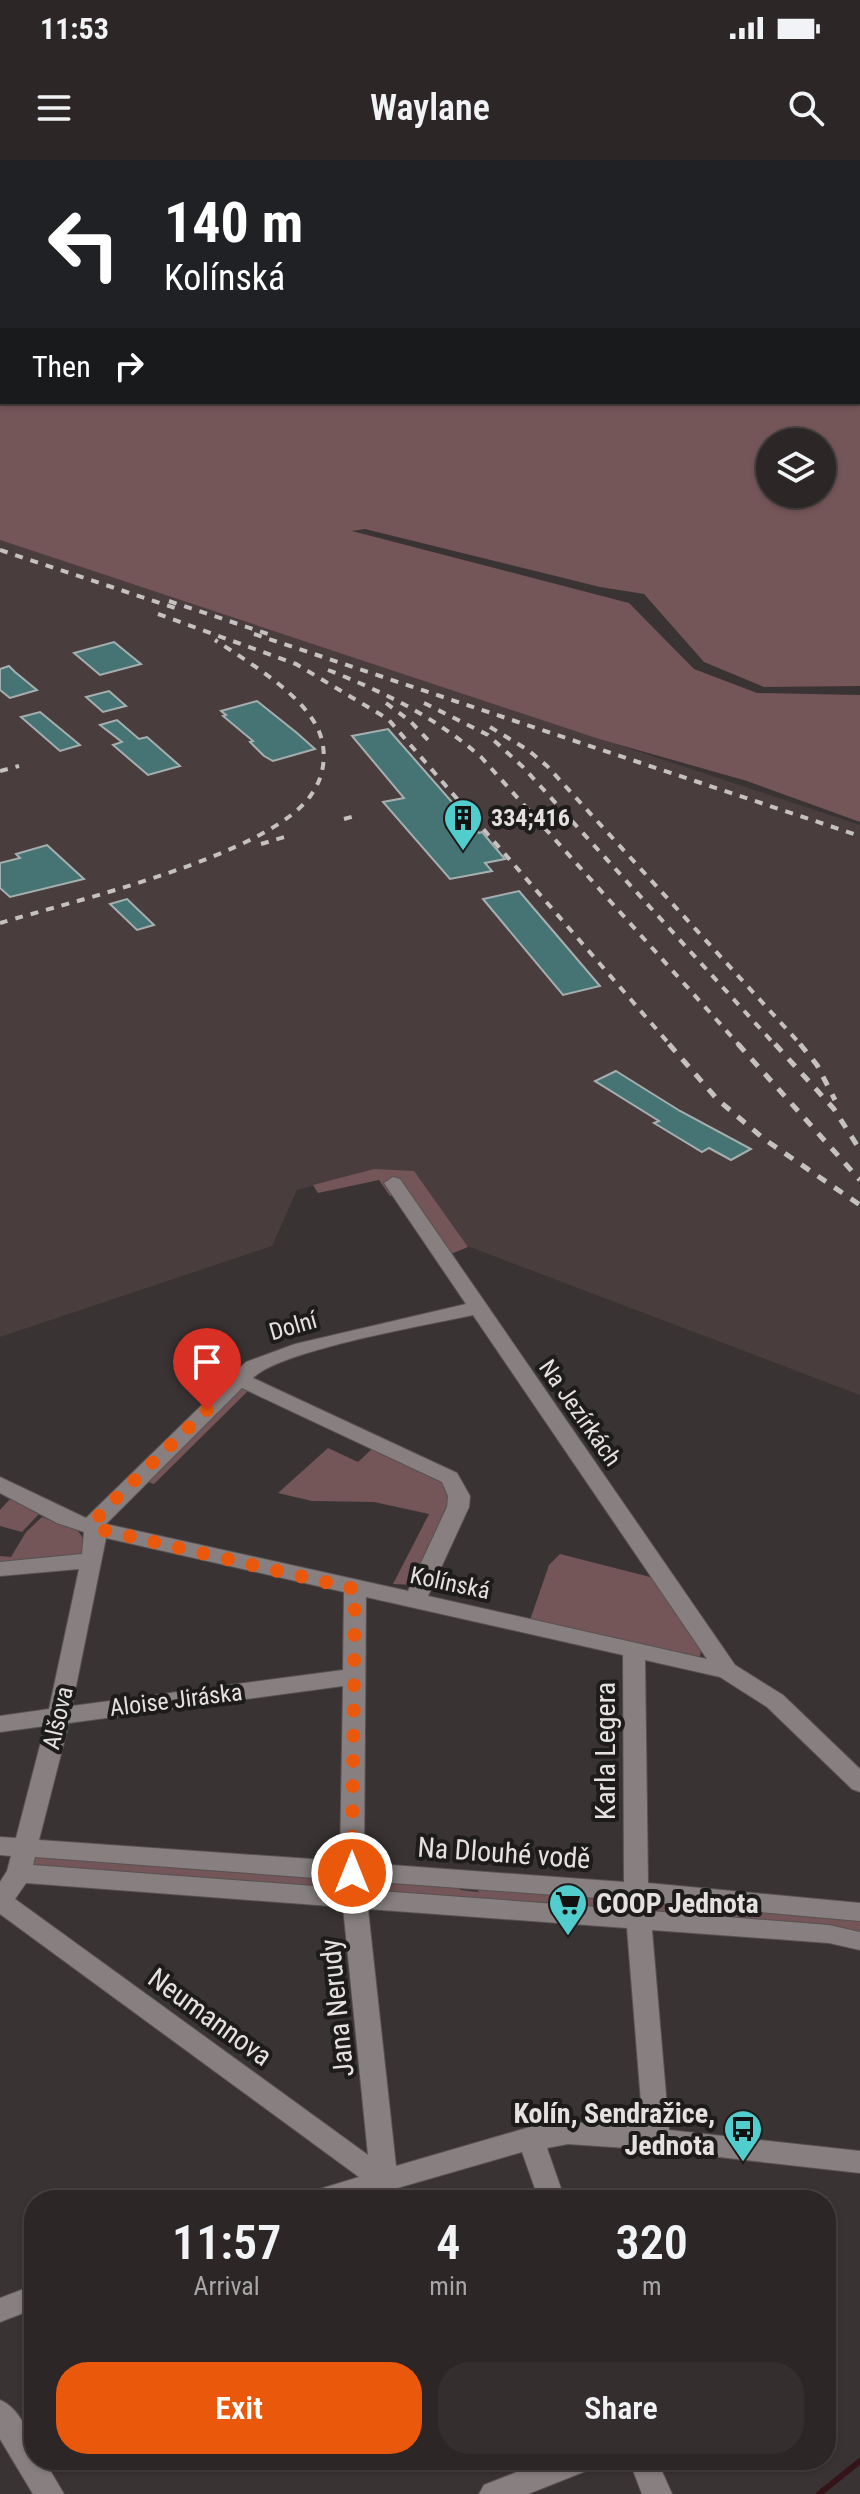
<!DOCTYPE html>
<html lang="en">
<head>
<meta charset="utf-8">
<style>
  :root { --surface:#2c2626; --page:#342e2e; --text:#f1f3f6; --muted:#a6a5a7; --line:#484343; --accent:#ea580c }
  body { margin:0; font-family:"Roboto Condensed",sans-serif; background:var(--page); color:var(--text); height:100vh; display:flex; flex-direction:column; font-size:30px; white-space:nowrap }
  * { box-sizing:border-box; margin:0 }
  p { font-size:26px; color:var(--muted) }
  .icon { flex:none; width:44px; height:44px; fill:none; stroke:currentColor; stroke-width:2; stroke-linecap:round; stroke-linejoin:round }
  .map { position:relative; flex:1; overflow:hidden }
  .drawer { position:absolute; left:24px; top:2030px; width:812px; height:280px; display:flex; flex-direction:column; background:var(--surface); border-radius:32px; box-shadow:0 2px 6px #0004,0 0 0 2px var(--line) }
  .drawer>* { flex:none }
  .top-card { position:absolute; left:0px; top:0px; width:860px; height:244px; box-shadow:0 2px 6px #0004,0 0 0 2px var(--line); background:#202124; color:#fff; overflow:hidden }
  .tools { position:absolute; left:756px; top:268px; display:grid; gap:16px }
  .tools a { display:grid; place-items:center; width:80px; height:80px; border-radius:50%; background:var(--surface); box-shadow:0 2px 6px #0004,0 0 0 2px var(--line); font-size:40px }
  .pin { position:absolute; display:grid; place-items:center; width:68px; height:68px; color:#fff; margin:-82px -34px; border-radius:50% 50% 50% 0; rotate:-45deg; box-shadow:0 0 8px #0007 }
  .pin .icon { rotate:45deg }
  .me { position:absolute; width:88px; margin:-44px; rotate:0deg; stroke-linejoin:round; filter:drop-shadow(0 0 6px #0008) }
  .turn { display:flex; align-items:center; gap:28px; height:168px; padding:0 32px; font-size:36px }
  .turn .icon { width:104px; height:104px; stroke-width:2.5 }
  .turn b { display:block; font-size:56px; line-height:68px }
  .then { display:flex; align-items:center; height:76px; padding:0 32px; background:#0003; gap:16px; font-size:30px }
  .eta { display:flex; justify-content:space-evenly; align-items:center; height:136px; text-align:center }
  .eta b { font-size:48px; font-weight:600; line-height:56px }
  .button { display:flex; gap:16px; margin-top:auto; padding:16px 32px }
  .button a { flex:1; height:92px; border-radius:32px; background:var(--accent); color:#fff; font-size:32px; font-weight:600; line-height:92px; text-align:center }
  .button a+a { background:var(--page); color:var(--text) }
  .status { display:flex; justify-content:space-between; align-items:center; height:56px; padding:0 40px; background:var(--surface); direction:ltr }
  .status svg { height:22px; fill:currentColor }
  header { display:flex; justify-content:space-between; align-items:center; height:104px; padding:0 32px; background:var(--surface); font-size:36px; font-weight:600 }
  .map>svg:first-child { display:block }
  .built { fill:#4a3d3e }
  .green { fill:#745558; fill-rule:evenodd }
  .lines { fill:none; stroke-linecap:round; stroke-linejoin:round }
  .stream { stroke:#341418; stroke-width:6 }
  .building { fill:#467474; stroke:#a6afaf; stroke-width:2 }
  .minor-casing { stroke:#585252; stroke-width:2 }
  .tertiary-casing { stroke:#585252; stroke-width:2 }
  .minor { fill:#888080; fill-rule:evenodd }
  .tertiary { fill:#888080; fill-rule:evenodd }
  .rail-far1 { stroke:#c6c1c1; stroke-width:4; stroke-dasharray:8 8; stroke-linecap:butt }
  .rail { stroke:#c6c1c1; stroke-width:5; stroke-dasharray:10 10; stroke-linecap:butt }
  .route { stroke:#ea580c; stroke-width:14; stroke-dasharray:0 25.2 }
  .labels { text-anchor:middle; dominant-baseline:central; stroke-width:8; stroke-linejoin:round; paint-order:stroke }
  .poi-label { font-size:24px; font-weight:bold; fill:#e6e1e1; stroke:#1e1b1b; text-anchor:start }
  .street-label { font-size:24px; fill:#e6e1e1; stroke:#1e1b1b }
  .near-street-label { font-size:28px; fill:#e6e1e1; stroke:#1e1b1b }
  .near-poi-label { font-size:28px; font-weight:bold; fill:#e6e1e1; stroke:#1e1b1b; text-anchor:start }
</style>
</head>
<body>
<div class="status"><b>11:53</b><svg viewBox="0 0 49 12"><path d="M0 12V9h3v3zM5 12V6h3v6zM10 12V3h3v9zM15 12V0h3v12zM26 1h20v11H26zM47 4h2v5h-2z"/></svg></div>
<header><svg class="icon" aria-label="menu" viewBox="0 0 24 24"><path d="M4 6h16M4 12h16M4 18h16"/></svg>Waylane<svg class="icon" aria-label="search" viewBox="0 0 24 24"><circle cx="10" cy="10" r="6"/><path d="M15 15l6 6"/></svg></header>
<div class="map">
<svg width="860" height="2334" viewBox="0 0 860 2334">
  <rect width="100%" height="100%" fill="#3a3333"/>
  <!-- built -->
  <polygon class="built" points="0,380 860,665 860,1235 462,1084 374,1009 297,1030 272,1086 0,1177"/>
  <!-- green -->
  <g class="green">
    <polygon points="251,0 860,0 860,191 858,2 246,2"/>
    <path d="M0 24 2 242H858L860 203V526L764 527 704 502 644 434 600 427 365 369 352 371 629 443 694 509 757 533 860 535V662L747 621 599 579 0 380ZM770 282H822V334H770Z"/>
    <polygon points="374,1009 414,1011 468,1087 451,1094 405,1032 390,1036 379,1020 318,1033 313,1025"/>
    <polygon points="242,1224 249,1230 154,1324 140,1319"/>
    <polygon points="328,1288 358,1302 373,1288 440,1314 454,1339 413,1425 393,1424 429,1354 374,1342 312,1341 278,1333"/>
    <polygon points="11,1338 39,1354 22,1372 0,1366 0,1350"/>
    <polygon points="42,1357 78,1371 87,1384 82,1394 0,1404 0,1396 11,1397 26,1372"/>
    <polygon points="560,1394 654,1418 702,1487 700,1496 688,1497 530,1460 549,1405"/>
    <polygon points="36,1695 331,1716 343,1721 343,1728 32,1708"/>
    <polygon points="375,1719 460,1725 460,1730 478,1732 480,1727 621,1739 622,1745 616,1749 375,1730"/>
    <polygon points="655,1740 860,1757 860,1777 653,1757 654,1751 658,1751"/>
  </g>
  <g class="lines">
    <!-- stream -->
    <polyline class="stream" points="819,2334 860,2301"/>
  </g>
  <!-- building -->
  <g class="building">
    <polygon points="114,482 141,504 100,515 74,493"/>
    <polygon points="9,506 15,512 37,530 10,538 0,530 0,509"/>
    <polygon points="109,531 126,546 103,552 86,537"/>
    <polygon points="257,541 297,573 315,589 273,601 264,596 250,582 253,581 223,556 226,555 221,551"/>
    <polygon points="40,552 80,585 60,591 21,557"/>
    <polygon points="117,560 139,579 147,577 180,606 148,615 113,585 122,582 100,565"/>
    <polygon points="388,569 479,673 482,672 505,699 485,703 492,711 450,719 383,642 404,638 352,576"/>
    <polygon points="47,685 84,719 10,737 0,728 0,703 20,698 16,694"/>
    <polygon points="519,731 600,826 563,835 483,739"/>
    <polygon points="127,739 154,765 137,770 110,744"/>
    <polygon points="616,911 680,951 751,989 731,1000 709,988 702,992 654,963 659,961 595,921"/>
  </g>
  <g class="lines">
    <!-- minor casing -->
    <g class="minor-casing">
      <g id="minor">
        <rect x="0" y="19" width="2" height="6"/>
        <path d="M393 1017 400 1019 735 1505 783 1535 860 1609V1632L852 1629 767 1547 720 1517 645 1500 648 1723 860 1743V1761L649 1742 650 1751 829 1765 860 1772V1790L829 1783 652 1770 669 1970 860 1991V2013L657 1990 568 1984 547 1988 565 2040H539L522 1992 356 2040H306L310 2032 359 2017 0 1754V1722L7 1711 11 1696 0 1695V1677L16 1678 45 1566 0 1572V1556L49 1549 79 1409 0 1416V1402L82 1394 84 1372 57 1363 0 1333V1317L86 1358 246 1202 295 1184 466 1144 384 1023ZM473 1155 707 1499 428 1436 469 1347 470 1336 457 1313 253 1218C281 1190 428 1165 473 1155ZM242 1228 442 1322 448 1336 447 1347 408 1431 106 1364ZM106 1378 344 1432 343 1510 72 1546ZM366 1437 623 1495 624 1722 364 1703ZM343 1526 340 1701 39 1680 69 1563ZM35 1697 341 1720V1728L33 1705ZM365 1721 624 1740 625 1749 366 1730ZM26 1723 343 1747 368 1995 15 1739ZM368 1749 627 1768 643 1967 568 1962 530 1967 396 2006Z"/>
        <polygon points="34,2125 34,2149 0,2162 0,2138"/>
        <path d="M0 2240C20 2248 34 2279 34 2300H44L64 2334H33L0 2279Z"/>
        <polygon points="547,2300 595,2300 591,2309 528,2334 479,2334 484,2325"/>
        <polygon points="629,2300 657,2300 672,2334 642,2334"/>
      </g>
    </g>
    <!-- tertiary casing -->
    <g class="tertiary-casing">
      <g id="tertiary">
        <polygon points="142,0 161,0 163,2 144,2"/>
        <rect x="858" y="194" width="2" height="9"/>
      </g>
    </g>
    <!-- minor -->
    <use href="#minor" class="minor"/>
    <!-- tertiary -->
    <use href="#tertiary" class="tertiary"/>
    <!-- rail-far1 -->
    <g class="rail-far1">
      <polyline points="0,390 178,449"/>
      <polyline points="169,441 268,474"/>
      <polyline points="158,454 296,504 388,559 671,886"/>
      <polyline points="254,474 860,676"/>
      <path d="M328 510C384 532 435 557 481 597L740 886"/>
      <polyline points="386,543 410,561 429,581"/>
      <polyline points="424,543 488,575 523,607 776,886"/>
      <polyline points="490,567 528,590 547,606 802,886"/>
      <polyline points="0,611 19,606"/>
      <polyline points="344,659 358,655"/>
      <polyline points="261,684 288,676"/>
      <path d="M0 763C73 741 270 695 311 635 323 619 327 597 321 577 309 537 248 502 215 480"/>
    </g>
    <!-- rail -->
    <g class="rail">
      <polyline points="669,884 717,939 764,979 860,1045"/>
      <polyline points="738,884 860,1020"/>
      <polyline points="775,884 834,949 860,990"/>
      <polyline points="800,884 817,905 835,940"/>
    </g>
  </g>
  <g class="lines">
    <!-- route -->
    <polyline class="route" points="207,1250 103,1351 95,1361 94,1368 355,1429 352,1713"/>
  </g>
  <!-- icons -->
  <defs>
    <g id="building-pin" transform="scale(2)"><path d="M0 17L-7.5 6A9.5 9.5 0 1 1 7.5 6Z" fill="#52cdce" stroke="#1e1b1b"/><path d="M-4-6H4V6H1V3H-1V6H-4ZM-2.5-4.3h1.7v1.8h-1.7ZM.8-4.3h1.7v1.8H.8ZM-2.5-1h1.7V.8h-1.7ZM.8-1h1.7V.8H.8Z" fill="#111"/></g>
    <g id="supermarket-pin" transform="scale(2)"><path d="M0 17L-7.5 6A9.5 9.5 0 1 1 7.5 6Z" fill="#52cdce" stroke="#1e1b1b"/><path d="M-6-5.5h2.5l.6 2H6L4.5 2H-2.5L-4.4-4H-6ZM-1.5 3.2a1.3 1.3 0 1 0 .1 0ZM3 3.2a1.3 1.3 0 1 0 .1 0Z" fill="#111"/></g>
    <g id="bus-pin" transform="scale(2)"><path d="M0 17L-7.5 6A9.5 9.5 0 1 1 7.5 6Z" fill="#52cdce" stroke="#1e1b1b"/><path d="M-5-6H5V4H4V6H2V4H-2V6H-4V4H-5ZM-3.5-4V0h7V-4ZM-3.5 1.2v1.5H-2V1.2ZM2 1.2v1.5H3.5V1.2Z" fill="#111"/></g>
  </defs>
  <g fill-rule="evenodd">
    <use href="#building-pin" x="463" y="658"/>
    <use href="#supermarket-pin" x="568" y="1743"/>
    <use href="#bus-pin" x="743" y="1969"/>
  </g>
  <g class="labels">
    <!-- poi labels -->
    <g class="poi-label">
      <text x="491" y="658">334;416</text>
    </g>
    <!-- street labels -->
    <g class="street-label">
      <text transform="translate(293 1166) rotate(-16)">Dolní</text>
      <text transform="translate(580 1253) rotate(55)">Na Jezírkách</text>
      <text transform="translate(450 1423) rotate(12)">Kolínská</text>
      <text transform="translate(176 1540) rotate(-7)">Aloise Jiráska</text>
      <text transform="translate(58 1558) rotate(-77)">Alšova</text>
    </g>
    <!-- near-street labels -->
    <g class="near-street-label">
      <text transform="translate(605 1591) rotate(-90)">Karla Legera</text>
      <text transform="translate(504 1693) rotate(4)">Na Dlouhé vodě</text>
      <text transform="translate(337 1848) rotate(-96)">Jana Nerudy</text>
      <text transform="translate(210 1857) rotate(36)">Neumannova</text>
    </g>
    <!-- near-poi labels -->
    <g class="near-poi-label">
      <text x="596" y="1743">COOP Jednota</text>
      <text x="715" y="1953" text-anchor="end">Kolín, Sendražice,<tspan x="715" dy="32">Jednota</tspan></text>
    </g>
  </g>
</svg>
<div class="tools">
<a><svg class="icon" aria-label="layers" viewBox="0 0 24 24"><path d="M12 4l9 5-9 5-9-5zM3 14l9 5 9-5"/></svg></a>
</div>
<div class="pin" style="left:207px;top:1250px;background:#d93025"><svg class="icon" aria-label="arrive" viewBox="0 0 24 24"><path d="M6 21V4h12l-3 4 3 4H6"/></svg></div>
<svg class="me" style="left:352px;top:1713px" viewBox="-20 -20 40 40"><circle r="17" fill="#ea580c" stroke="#fff" stroke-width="3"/><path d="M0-11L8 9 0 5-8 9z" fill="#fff"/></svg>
<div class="top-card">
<div class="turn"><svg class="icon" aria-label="left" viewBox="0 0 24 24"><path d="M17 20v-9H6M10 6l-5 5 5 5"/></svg><div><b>140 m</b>Kolínská</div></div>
<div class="then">Then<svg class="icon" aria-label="right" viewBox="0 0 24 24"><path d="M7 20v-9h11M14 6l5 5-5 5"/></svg></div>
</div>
<section class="drawer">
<div class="eta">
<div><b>11:57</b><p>Arrival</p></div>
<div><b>4</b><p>min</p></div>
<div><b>320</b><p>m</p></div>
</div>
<div class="button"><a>Exit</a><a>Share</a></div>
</section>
</div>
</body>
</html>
